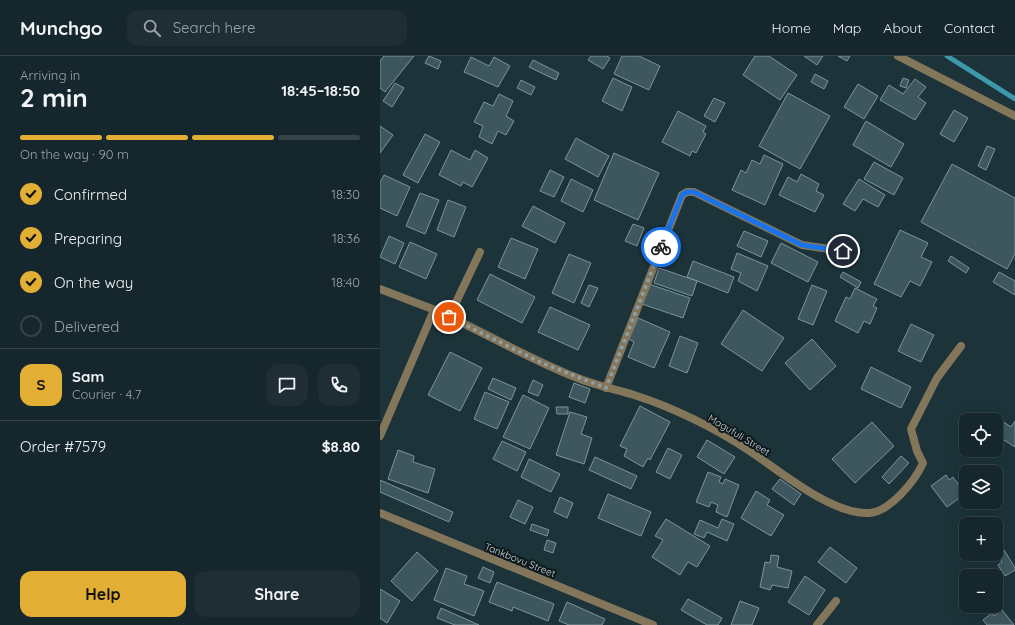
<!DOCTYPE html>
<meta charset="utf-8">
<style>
:root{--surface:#15262c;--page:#1e2e34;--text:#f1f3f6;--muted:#9da5a9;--line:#344348;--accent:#e2af34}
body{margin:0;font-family:Quicksand,sans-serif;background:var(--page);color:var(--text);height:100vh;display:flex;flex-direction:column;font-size:15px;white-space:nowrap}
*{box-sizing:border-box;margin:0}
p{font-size:13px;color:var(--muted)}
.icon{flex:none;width:22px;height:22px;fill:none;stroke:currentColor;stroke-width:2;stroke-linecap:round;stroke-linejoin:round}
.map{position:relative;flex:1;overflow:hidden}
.sheet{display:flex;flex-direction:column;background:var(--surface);width:380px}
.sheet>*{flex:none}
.tools{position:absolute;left:579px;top:357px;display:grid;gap:8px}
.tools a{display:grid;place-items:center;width:44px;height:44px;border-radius:8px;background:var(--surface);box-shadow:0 4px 16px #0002,0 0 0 1px var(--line);font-size:20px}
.pin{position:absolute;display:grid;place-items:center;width:34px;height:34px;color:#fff;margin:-17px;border:2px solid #fff;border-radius:50%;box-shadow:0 1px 4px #0007}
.courier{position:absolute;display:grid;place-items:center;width:40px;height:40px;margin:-20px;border:3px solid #1a73e8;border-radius:50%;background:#fff;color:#222;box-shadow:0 1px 5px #0007}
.overview em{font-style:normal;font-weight:700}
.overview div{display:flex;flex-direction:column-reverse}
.overview{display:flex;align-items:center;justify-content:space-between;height:68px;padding:0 20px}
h1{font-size:26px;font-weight:700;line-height:30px}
.bar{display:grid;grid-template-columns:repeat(4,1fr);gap:6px 4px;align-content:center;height:48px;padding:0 20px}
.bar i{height:5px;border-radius:3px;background:var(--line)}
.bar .selected{background:var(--accent)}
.bar p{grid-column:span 4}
.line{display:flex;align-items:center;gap:10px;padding:0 20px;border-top:1px solid var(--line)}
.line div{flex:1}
.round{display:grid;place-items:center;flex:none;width:42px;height:42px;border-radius:12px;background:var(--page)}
ol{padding:0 20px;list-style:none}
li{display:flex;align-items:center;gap:12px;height:44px}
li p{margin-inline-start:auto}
li .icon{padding:4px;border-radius:50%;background:var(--accent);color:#111;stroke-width:4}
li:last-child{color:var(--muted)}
li i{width:22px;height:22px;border:2px solid var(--line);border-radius:50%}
.button{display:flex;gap:8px;margin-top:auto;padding:8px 20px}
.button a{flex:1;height:46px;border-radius:12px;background:var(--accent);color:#111;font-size:16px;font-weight:700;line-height:46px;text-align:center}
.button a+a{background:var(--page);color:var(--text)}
header{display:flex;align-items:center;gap:24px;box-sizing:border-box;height:56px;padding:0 20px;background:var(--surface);border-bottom:1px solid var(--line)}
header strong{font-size:19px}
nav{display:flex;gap:22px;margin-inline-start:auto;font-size:14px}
.search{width:280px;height:36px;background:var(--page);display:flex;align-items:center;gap:10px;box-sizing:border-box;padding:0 14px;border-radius:12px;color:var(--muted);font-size:15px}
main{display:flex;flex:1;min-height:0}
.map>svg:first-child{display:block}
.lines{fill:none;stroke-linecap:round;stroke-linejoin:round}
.stream{stroke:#3e98ab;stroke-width:5}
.building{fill:#3e575f;stroke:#7b959d}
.minor{stroke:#84765a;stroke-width:8}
.done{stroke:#8fa0a5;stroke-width:4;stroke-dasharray:0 7.2}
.route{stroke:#1a73e8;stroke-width:5}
.labels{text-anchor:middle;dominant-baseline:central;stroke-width:4;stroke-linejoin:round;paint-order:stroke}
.street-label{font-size:10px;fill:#cddbdf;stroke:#0f191c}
</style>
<header>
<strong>Munchgo</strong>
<div class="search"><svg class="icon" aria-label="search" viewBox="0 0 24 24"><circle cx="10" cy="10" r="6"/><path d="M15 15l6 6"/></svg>Search here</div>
<nav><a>Home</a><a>Map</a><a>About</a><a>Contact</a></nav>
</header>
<main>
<section class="sheet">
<div class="overview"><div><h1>2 min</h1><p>Arriving in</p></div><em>18:45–18:50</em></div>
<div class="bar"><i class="selected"></i><i class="selected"></i><i class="selected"></i><i></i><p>On the way · 90 m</p></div>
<ol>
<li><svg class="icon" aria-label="check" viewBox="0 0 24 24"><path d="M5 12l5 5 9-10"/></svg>Confirmed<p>18:30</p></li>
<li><svg class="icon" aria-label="check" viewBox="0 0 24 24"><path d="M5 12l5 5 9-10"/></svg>Preparing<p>18:36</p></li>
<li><svg class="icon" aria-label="check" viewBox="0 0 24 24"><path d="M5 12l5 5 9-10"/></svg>On the way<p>18:40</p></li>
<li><i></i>Delivered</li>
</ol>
<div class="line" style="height:72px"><b class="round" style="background:var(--accent);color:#111">S</b><div><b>Sam</b><p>Courier · 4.7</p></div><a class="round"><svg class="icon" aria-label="chat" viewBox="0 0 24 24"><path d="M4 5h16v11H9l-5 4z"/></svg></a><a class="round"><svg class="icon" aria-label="phone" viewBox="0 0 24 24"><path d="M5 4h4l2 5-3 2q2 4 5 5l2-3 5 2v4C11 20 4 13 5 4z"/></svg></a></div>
<div class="line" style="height:52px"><div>Order #7579</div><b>$8.80</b></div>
<div class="button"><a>Help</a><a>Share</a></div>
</section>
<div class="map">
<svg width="635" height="569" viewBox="0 0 635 569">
<rect width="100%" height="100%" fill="#1c333a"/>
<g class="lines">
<!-- stream -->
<path class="stream" d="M567,0L635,43"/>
</g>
<!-- building -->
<path class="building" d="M4,0H34L5,36L0,32V5Z
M49,0L61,5L58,13L45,7Z
M211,0H227L230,2L223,13L208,4Z
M242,0H259L280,10L269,34L234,18Z
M375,0H389L417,19L400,44L363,19Z
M424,0H443L437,9Z
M458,0H470L467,5Z
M91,1L109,10L114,1L130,10L118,31L84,16Z
M153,4L179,17L176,24L149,11Z
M435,18L448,25L444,33L431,26Z
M233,22L252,31L242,55L222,45Z
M523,22L529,24L526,32L520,30Z
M535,23L546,31L538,41L546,47L535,64L500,44L509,29L523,38Z
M141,24L155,31L151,39L137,32Z
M15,27L24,32L12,51L3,45Z
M478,28L498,40L484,63L464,51Z
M408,37L450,60L420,113L379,90Z
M119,38L133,45L126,60L134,65L126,79L118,75L112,88L99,81L103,70L94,66L104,46L113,50Z
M334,42L345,47L335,66L324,60Z
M574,54L588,62L574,86L560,78Z
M298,55L326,70L323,76L326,78L316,97L312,95L310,100L282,86Z
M486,65L524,88L511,111L473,89Z
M0,70L13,79L0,97Z
M45,78L60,86L38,127L23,119Z
M196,82L229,100L218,121L185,103Z
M607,90L615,93L606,114L598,110Z
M71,94L90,104L95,94L108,102L92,131L83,126L81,130L59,119Z
M234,97L279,117L258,164L214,144Z
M384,99L403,108L385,149L352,134L361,114L366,117L372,104L380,108Z
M494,106L523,122L514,139L484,123Z
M572,108L635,142V198L627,213L541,166Z
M170,114L184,121L174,141L160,135Z
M421,118L439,128L436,135L444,139L435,156L399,139L408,121L417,126Z
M4,119L30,131L17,160L0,152V127Z
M191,123L213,134L203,156L181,145Z
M479,123L505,139L498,151L483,143L475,155L463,148Z
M40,137L59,144L45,178L26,170Z
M68,144L86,151L74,181L57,174Z
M153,150L185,167L175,187L142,170Z
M253,168L264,172L257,190L245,185Z
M520,174L548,187L541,201L552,206L540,230L530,225L521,241L494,228Z
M364,175L388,185L381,201L357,190Z
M9,180L24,187L15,208L0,201Z
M131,182L158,193L145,223L118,211Z
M30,186L57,198L46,223L19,211Z
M401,187L438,206L428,226L391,207Z
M357,197L388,210L377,235L358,225L361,217L351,213Z
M189,198L211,207L194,247L172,237Z
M571,200L589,212L586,217L568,205Z
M313,205L354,221L348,237L307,221Z
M279,212L317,225L312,240L274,227Z
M463,216L481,226L478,232L460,221Z
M619,216L635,225V239L613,226Z
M110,218L155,241L142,267L97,244Z
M269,228L310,242L303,262L262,248Z
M209,229L218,232L209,251L201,247Z
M432,229L447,235L433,269L418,263Z
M475,232L497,243L493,250L497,252L490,268L484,265L478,277L455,265L466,241L470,243Z
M170,251L210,269L198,294L158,276Z
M363,254L404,282L382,315L341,288Z
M258,262L290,276L274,312L248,301L254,286L249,283Z
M531,268L554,279L541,306L518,295Z
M300,280L318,287L307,317L289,310Z
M432,283L456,310L430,334L405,307Z
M70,296L102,312L80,355L48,339Z
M491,311L531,331L521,352L481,333Z
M113,322L136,332L131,344L108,333Z
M153,324L163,329L158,340L148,336Z
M194,327L210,333L205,347L189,341Z
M105,336L129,346L117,373L94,363Z
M143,339L169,352L150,393L123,381Z
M260,350L290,366L270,404L268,402L263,411L244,400L247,393L240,390Z
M176,351H188V358H177Z
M190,356L207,361L201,378L212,382L204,408L176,399Z
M622,365L631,371L635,365V391L616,379V374Z
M492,366L514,390L475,427L452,403Z
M327,384L355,401L344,418L317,401Z
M122,385L146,396L137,415L113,403Z
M288,392L302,399L290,423L276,416Z
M18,394L34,400L33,406L55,413L48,437L8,423Z
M521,400L529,407L509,428L502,421Z
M215,401L257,420L251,433L209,414Z
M149,403L180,418L171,436L141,421Z
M328,416L341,421L339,426L343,428L345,423L359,429L347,461L336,456L338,449L331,446L329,451L316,446Z
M566,419L569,424L573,421L585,438L567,451L551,430Z
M400,423L421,438L414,449L392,433Z
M0,424L73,456L69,466L0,436Z
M376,435L390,444L387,449L404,459L391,480L361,462Z
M228,438L271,456L261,480L218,462Z
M180,441L193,447L187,462L174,456Z
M138,444L153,451L145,468L130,461Z
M286,463L330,490L317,511L308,506L300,519L272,501L283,484L275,480Z
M342,463L354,468L347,485L327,476L324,482L314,478L320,464L338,472Z
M152,468L169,474L167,480L150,474Z
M167,484L176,487L173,497L164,494Z
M450,491L477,512L466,527L438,506Z
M624,494L635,512V514L625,520L618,509L622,506L617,498Z
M37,496L58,515L32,545L11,525Z
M391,499L399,500L397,511L412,515L408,532L392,529L390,534L380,531L385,506L390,507Z
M103,511L114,516L110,527L98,522Z
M66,512L87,520L84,528L104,535L94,560L54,544Z
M425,520L445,534L429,559L408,546Z
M117,526L174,548L168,565L133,551L132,555L109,546Z
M0,533L20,545L7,567L0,562Z
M308,543L342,562L338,569H327L301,554Z
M360,545L379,552L372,569H351Z
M187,546L225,563L222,569H189L179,565Z
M61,552L99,569H75L57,562Z
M622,554L634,569H607L603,564L612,557L614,560Z"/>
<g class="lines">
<!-- minor -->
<path class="minor" d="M518,0L635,60
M0,233C18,240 37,247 55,254C102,275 147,302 195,321C214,329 234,333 254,339C292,351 335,372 368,394C399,414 450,458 488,457C509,457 535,425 543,407L537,395L531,373L557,322L581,290
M69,261L100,196
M226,332L302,139L307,136H314L422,189L463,195
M0,380L54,254
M0,457L273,569
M437,569L456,545"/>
</g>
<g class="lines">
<!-- done -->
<path class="done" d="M69,261L162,307L226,332L281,191"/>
<!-- route -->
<path class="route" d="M281,191L302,139L307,136H314L422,189L463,195"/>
</g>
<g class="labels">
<!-- street labels -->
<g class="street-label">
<text transform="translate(359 379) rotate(31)">Magufuli Street</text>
<text transform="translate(140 504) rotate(22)">Tankbovu Street</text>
</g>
</g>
</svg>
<div class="tools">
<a><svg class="icon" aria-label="locate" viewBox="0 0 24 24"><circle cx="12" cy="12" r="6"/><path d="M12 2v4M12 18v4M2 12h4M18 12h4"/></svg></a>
<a><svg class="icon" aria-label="layers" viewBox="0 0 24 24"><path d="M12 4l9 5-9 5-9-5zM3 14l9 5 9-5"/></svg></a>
<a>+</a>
<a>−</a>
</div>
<div class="pin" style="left:69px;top:261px;background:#ea580c"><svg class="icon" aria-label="bag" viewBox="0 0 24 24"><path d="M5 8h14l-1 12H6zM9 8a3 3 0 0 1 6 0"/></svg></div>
<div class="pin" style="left:463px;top:195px;background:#1f2937"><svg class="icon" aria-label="home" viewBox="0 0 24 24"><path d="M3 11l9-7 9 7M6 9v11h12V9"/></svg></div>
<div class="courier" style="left:281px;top:191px"><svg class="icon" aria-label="bike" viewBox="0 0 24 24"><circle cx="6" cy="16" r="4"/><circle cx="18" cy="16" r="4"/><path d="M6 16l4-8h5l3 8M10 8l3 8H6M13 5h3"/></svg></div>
</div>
</main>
